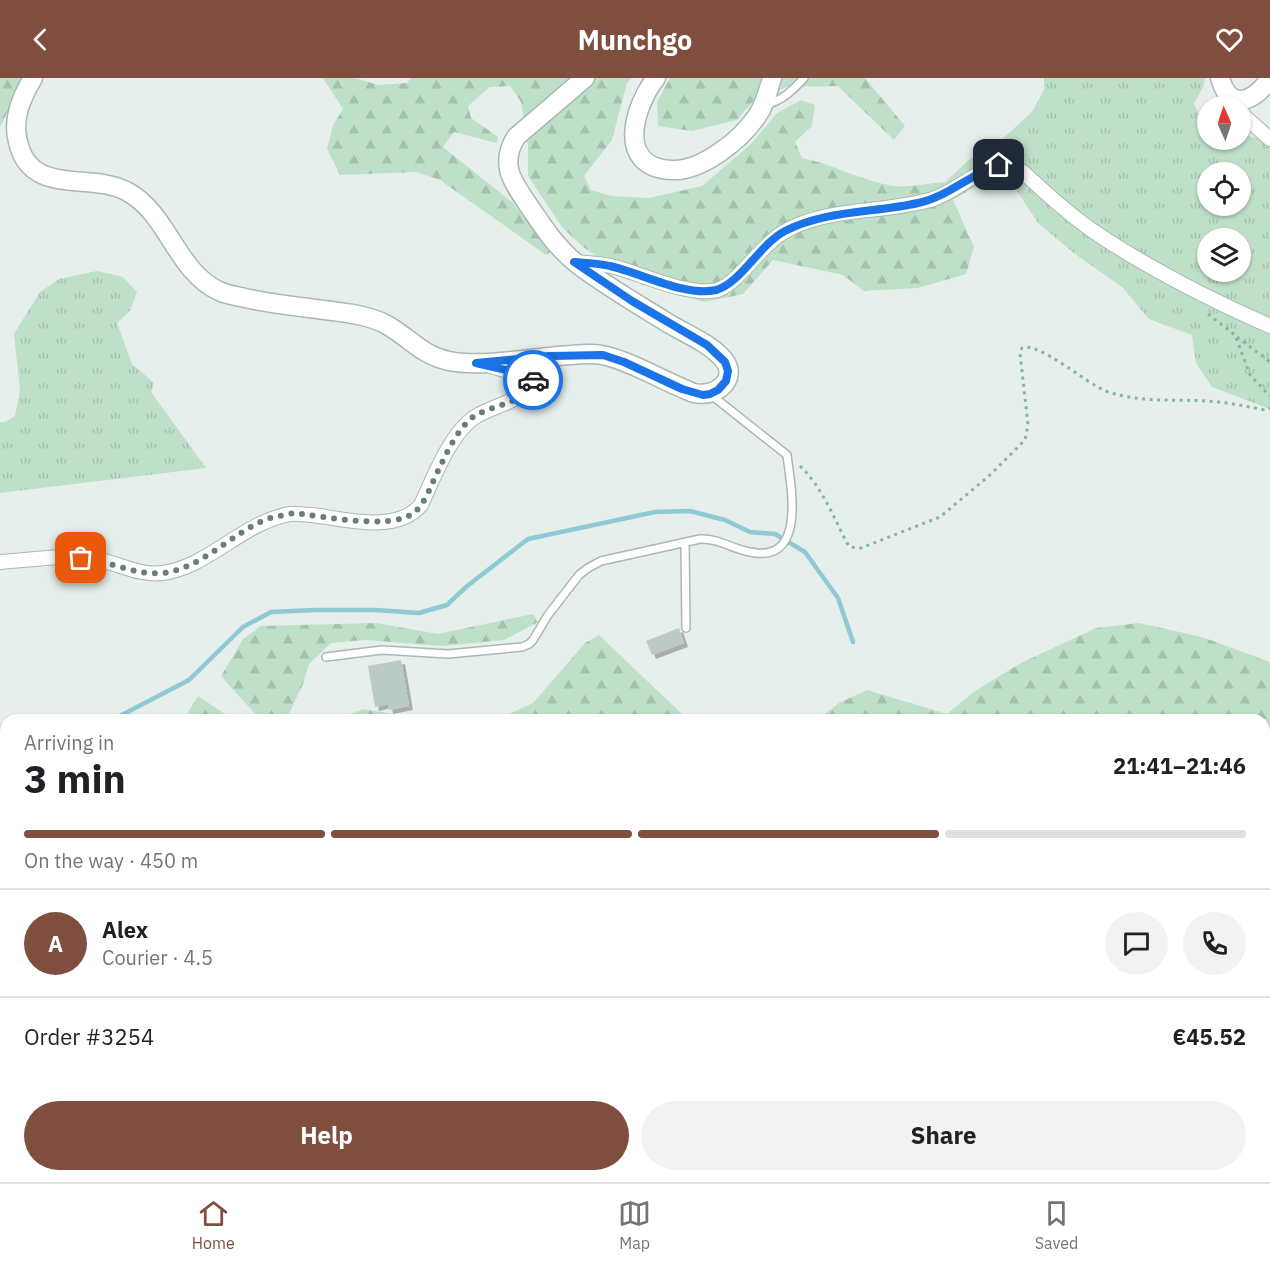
<!DOCTYPE html>
<meta charset="utf-8">
<style>
:root{--surface:#fff;--page:#f2f2f2;--text:#202124;--muted:#757577;--line:#e0e0e0;--accent:#7f4e3f}
body{margin:0;font-family:"IBM Plex Sans",sans-serif;background:var(--page);color:var(--text);height:100vh;display:flex;flex-direction:column;font-size:22px;white-space:nowrap}
*{box-sizing:border-box;margin:0}
p{font-size:20px;color:var(--muted)}
.icon{flex:none;width:33px;height:33px;fill:none;stroke:currentColor;stroke-width:2;stroke-linecap:round;stroke-linejoin:round}
.map{position:relative;flex:1;overflow:hidden}
.sheet{position:absolute;left:0px;top:636px;width:1270px;height:468px;display:flex;flex-direction:column;background:var(--surface);border-radius:18px 18px 0 0;box-shadow:0 2px 4px #0004}
.sheet>*{flex:none}
.needle{width:39px;rotate:357deg}
.fabs{position:absolute;left:1197px;top:18px;display:grid;gap:12px}
.fabs a{display:grid;place-items:center;width:54px;height:54px;border-radius:50%;background:var(--surface);box-shadow:0 2px 4px #0004;font-size:30px}
.pin{position:absolute;display:grid;place-items:center;width:51px;height:51px;color:#fff;margin:-26px;border-radius:12px;box-shadow:0 3px 9px #0006}
.courier{position:absolute;display:grid;place-items:center;width:60px;height:60px;margin:-30px;border:4px solid #1a73e8;border-radius:50%;background:#fff;color:#222;box-shadow:0 2px 8px #0007}
.summary em{font-style:normal;font-weight:700}
.summary div{display:flex;flex-direction:column-reverse}
.summary{display:flex;align-items:center;justify-content:space-between;height:102px;padding:0 24px}
h1{font-size:39px;font-weight:700;line-height:45px}
.bar{display:grid;grid-template-columns:repeat(4,1fr);gap:9px 6px;align-content:center;height:72px;padding:0 24px}
.bar i{height:8px;border-radius:4px;background:var(--line)}
.bar .active{background:var(--accent)}
.bar p{grid-column:span 4}
.line{display:flex;align-items:center;gap:15px;padding:0 24px;border-top:2px solid var(--line)}
.line div{flex:1}
.round{display:grid;place-items:center;flex:none;width:63px;height:63px;border-radius:32px;background:var(--page)}
.cta{display:flex;gap:12px;margin-top:auto;padding:12px 24px}
.cta a{flex:1;height:69px;border-radius:36px;background:var(--accent);color:#fff;font-size:24px;font-weight:700;line-height:69px;text-align:center}
.cta a+a{background:var(--page);color:var(--text)}
header{display:flex;justify-content:space-between;align-items:center;height:78px;padding:0 24px;background:var(--accent);color:#fff;font-size:27px;font-weight:700}
.tab-bar{display:flex;justify-content:space-around;align-items:center;height:84px;border-top:2px solid var(--line);background:var(--surface);font-size:16px;color:var(--muted)}
.tab-bar a{display:grid;justify-items:center;gap:3px}
.tab-bar .active{color:var(--accent)}
.map>svg:first-child{display:block}
.grass{fill:url(#grass-tufts);fill-rule:evenodd}
.forest{fill:url(#forest-firs)}
.lines{fill:none;stroke-linecap:round;stroke-linejoin:round}
.stream{stroke:#8ec9d4;stroke-width:4.5}
.building{fill:#bbcac4;filter:url(#shadow)}
.service-casing{stroke:#a8b8b2;stroke-width:10}
.minor-casing{stroke:#a8b8b2;stroke-width:16}
.tertiary-casing{stroke:#a8b8b2;stroke-width:21}
.path{stroke:#86b3a5;stroke-width:3;stroke-dasharray:3 4.5;stroke-linecap:butt}
.service{stroke:#fff;stroke-width:7}
.minor{stroke:#fff;stroke-width:14}
.tertiary{stroke:#fff;stroke-width:18}
.done{stroke:#687f78;stroke-width:6;stroke-dasharray:0 10.8}
.route{stroke:#1a73e8;stroke-width:8}
</style>
<header><svg class="icon" aria-label="back" viewBox="0 0 24 24"><path d="M15 5l-7 7 7 7"/></svg>Munchgo<svg class="icon" aria-label="heart" viewBox="0 0 24 24"><path d="M12 20l-8-8c-3-5 5-10 8-4 3-6 11-1 8 4z"/></svg></header>
<div class="map">
<svg width="1270" height="1104" viewBox="0 0 1270 1104">
<defs>
<pattern id="grass-tufts" width="24" height="20" patternUnits="userSpaceOnUse" patternTransform="scale(1.5)"><rect width="24" height="20" fill="#bfe0c8"/><path d="M3 7l-1-3M5 7V3M7 7l1-3M15 17l-1-3M17 17v-4M19 17l1-3" fill="none" stroke="#a4c1ad"/></pattern>
<pattern id="forest-firs" width="22" height="20" patternUnits="userSpaceOnUse" patternTransform="scale(1.5)"><rect width="22" height="20" fill="#bfe0c8"/><path d="M5 1l3.5 6h-7zM16 11l3.5 6h-7z" fill="#a4c1ad"/></pattern>
<filter id="shadow"><feDropShadow dx="4" dy="4" stdDeviation="0" flood-color="#0004"/></filter>
</defs>
<rect width="100%" height="100%" fill="#e6efeb"/>
<!-- grass -->
<path class="grass" d="M1044,0H1205L1203,9L1194,26L1204,46L1207,47L1208,62H1240L1241,56L1261,61L1270,69V331L1212,309L1196,285L1192,257L1149,241L1122,209L1075,176L1038,145L1011,104L992,99L953,122L945,104L970,81L998,65L1032,34L1044,12ZM1208,94H1240V128H1208ZM1208,160H1240V194H1208Z
M97,193L123,199L137,214L130,233L117,245L132,286L154,305L151,314L206,390L0,415V344H5L15,338L20,312L14,256L40,214L59,201Z"/>
<!-- forest -->
<path class="forest" d="M0,0H24L0,49Z
M323,0H355L378,7L407,5L411,0H632L627,5L612,62L584,98L591,112L612,118L649,120L702,108L751,66L777,35L801,22L815,27L812,48L795,64L802,80C833,86 861,103 893,108C909,110 929,105 945,104L974,169L966,196L918,210L864,213L843,197L773,182L743,216L705,224L642,207L583,169L562,149L528,98V65L521,24L510,8L490,9L468,28L471,40L498,59L497,65L454,54L443,69L512,124L552,173L546,177L440,102L416,94L340,97L327,71L333,47L343,31Z
M670,0H865L905,48L894,62L838,8L787,9L755,21L737,42L692,53L658,48L657,24Z
M533,536L538,544L504,562L442,568L366,562L331,565L309,586L303,606L286,642H239L258,639L221,598L243,561L261,548L376,545L438,556Z
M1139,545L1202,559L1270,584V928H1264V642H817L839,625L867,612L947,636L975,613L1021,585L1096,550Z
M599,557L682,636L685,642H342L347,637L364,631L405,638L424,637L467,640L505,638L533,625L585,565Z
M198,618L234,642H183Z
M6,774V1098H1077L1078,1104H0V779Z"/>
<g class="lines">
<!-- stream -->
<path class="stream" d="M112,642L189,602L243,549L271,534L315,532H376L419,535L447,527L466,509L528,461L655,434L690,433L725,442L750,454L775,456L805,474L838,520L853,564
M0,746L6,742"/>
</g>
<!-- building -->
<path class="building" d="M679,550L684,565L652,577L646,563Z
M401,582L409,628L389,632L388,626L375,629L368,588Z"/>
<g class="lines">
<defs>
<path id="service" d="M765,27C782,23 793,12 804,0
M685,465L686,550
M326,579L382,572L448,576L522,569L529,566L533,562L548,537L579,497L588,490L601,483L700,461C718,460 732,471 750,474C807,486 791,410 787,377L710,316"/>
<path id="minor" d="M1240,31L1245,39L1270,61
M574,184C586,185 599,185 611,188C640,195 688,219 717,212C739,205 760,168 782,155C826,128 884,136 933,121C966,110 987,76 1023,94C1047,116 1075,142 1102,159C1154,193 1213,223 1270,248
M0,484C31,482 64,476 96,481C118,485 139,498 162,495C207,490 243,444 290,436C297,435 305,437 312,437C346,441 396,456 421,427C433,401 451,354 475,339C489,329 531,320 534,304L527,298L490,288"/>
<path id="tertiary" d="M33,0C21,20 12,41 18,64C31,120 91,93 128,114C168,136 177,194 219,213C227,217 237,218 245,220C281,228 317,230 353,236C364,238 377,241 387,247C410,260 421,277 449,283C482,290 535,279 571,277C581,276 592,275 602,277C629,282 667,305 694,315C715,320 739,302 724,282C709,264 683,255 663,242C634,224 603,206 576,185C556,169 541,146 527,125C511,102 500,85 516,59L585,0
M656,0C634,28 615,89 671,92C701,94 741,62 757,38C765,27 768,13 772,0
M1220,0C1230,35 1255,23 1270,0"/>
</defs>
<!-- service casing -->
<use href="#service" class="service-casing"/>
<!-- minor casing -->
<use href="#minor" class="minor-casing"/>
<!-- tertiary casing -->
<use href="#tertiary" class="tertiary-casing"/>
<!-- path -->
<path class="path" d="M1208,236L1235,257L1250,297L1270,318
M1237,259L1270,284
M800,388C822,409 833,438 847,465L850,469L861,470L940,439L990,397L1025,362L1028,347L1020,275L1022,270C1038,263 1087,306 1106,313C1139,325 1172,321 1206,323C1226,324 1245,328 1265,332L1270,330
M0,846L6,844
M367,1098L377,1104"/>
<!-- service -->
<use href="#service" class="service"/>
<!-- minor -->
<use href="#minor" class="minor"/>
<!-- tertiary -->
<use href="#tertiary" class="tertiary"/>
</g>
<g class="lines">
<!-- done -->
<path class="done" d="M81,480C108,482 136,498 163,495C204,490 233,453 270,440C278,438 286,437 293,435C321,438 389,452 412,436C426,427 432,403 440,389C448,372 458,351 473,339C489,328 524,324 534,308L533,302"/>
<!-- route -->
<path class="route" d="M533,302L527,297L476,285L550,278L603,277L624,284L682,311L703,317L710,316L718,312L726,303L728,293L725,284L707,267L632,223L574,184C586,185 599,185 610,188C641,195 685,219 716,212C740,206 760,166 785,153C826,132 874,135 918,125C948,119 970,96 999,87"/>
</g>
</svg>
<div class="fabs">
<a><svg class="needle" viewBox="-14 -14 28 28"><path d="M0-13l5 13h-10z" fill="#e53935"/><path d="M0 13l5-13h-10z" fill="#757577"/></svg></a>
<a><svg class="icon" aria-label="locate" viewBox="0 0 24 24"><circle cx="12" cy="12" r="6"/><path d="M12 2v4M12 18v4M2 12h4M18 12h4"/></svg></a>
<a><svg class="icon" aria-label="layers" viewBox="0 0 24 24"><path d="M12 4l9 5-9 5-9-5zM3 14l9 5 9-5"/></svg></a>
</div>
<div class="pin" style="left:81px;top:480px;background:#ea580c"><svg class="icon" aria-label="bag" viewBox="0 0 24 24"><path d="M5 8h14l-1 12H6zM9 8a3 3 0 0 1 6 0"/></svg></div>
<div class="pin" style="left:999px;top:87px;background:#1f2937"><svg class="icon" aria-label="home" viewBox="0 0 24 24"><path d="M3 11l9-7 9 7M6 9v11h12V9"/></svg></div>
<div class="courier" style="left:533px;top:302px"><svg class="icon" aria-label="car" viewBox="0 0 24 24"><path d="M5 17H2v-5l4-1 3-4h7l3 4 3 1v5h-3M9 17h6M6 11h13"/><circle cx="7" cy="17" r="2"/><circle cx="17" cy="17" r="2"/></svg></div>
<section class="sheet">
<div class="summary"><div><h1>3 min</h1><p>Arriving in</p></div><em>21:41–21:46</em></div>
<div class="bar"><i class="active"></i><i class="active"></i><i class="active"></i><i></i><p>On the way · 450 m</p></div>
<div class="line" style="height:108px"><b class="round" style="background:var(--accent);color:#fff">A</b><div><b>Alex</b><p>Courier · 4.5</p></div><a class="round"><svg class="icon" aria-label="chat" viewBox="0 0 24 24"><path d="M4 5h16v11H9l-5 4z"/></svg></a><a class="round"><svg class="icon" aria-label="phone" viewBox="0 0 24 24"><path d="M5 4h4l2 5-3 2q2 4 5 5l2-3 5 2v4C11 20 4 13 5 4z"/></svg></a></div>
<div class="line" style="height:78px"><div>Order #3254</div><b>€45.52</b></div>
<div class="cta"><a>Help</a><a>Share</a></div>
</section>
</div>
<nav class="tab-bar">
<a class="active"><svg class="icon" aria-label="home" viewBox="0 0 24 24"><path d="M3 11l9-7 9 7M6 9v11h12V9"/></svg>Home</a>
<a><svg class="icon" aria-label="map" viewBox="0 0 24 24"><path d="M3 6l6-2 6 2 6-2v14l-6 2-6-2-6 2zM9 4v14M15 6v14"/></svg>Map</a>
<a><svg class="icon" aria-label="saved" viewBox="0 0 24 24"><path d="M7 4h10v16l-5-4-5 4z"/></svg>Saved</a>
</nav>
